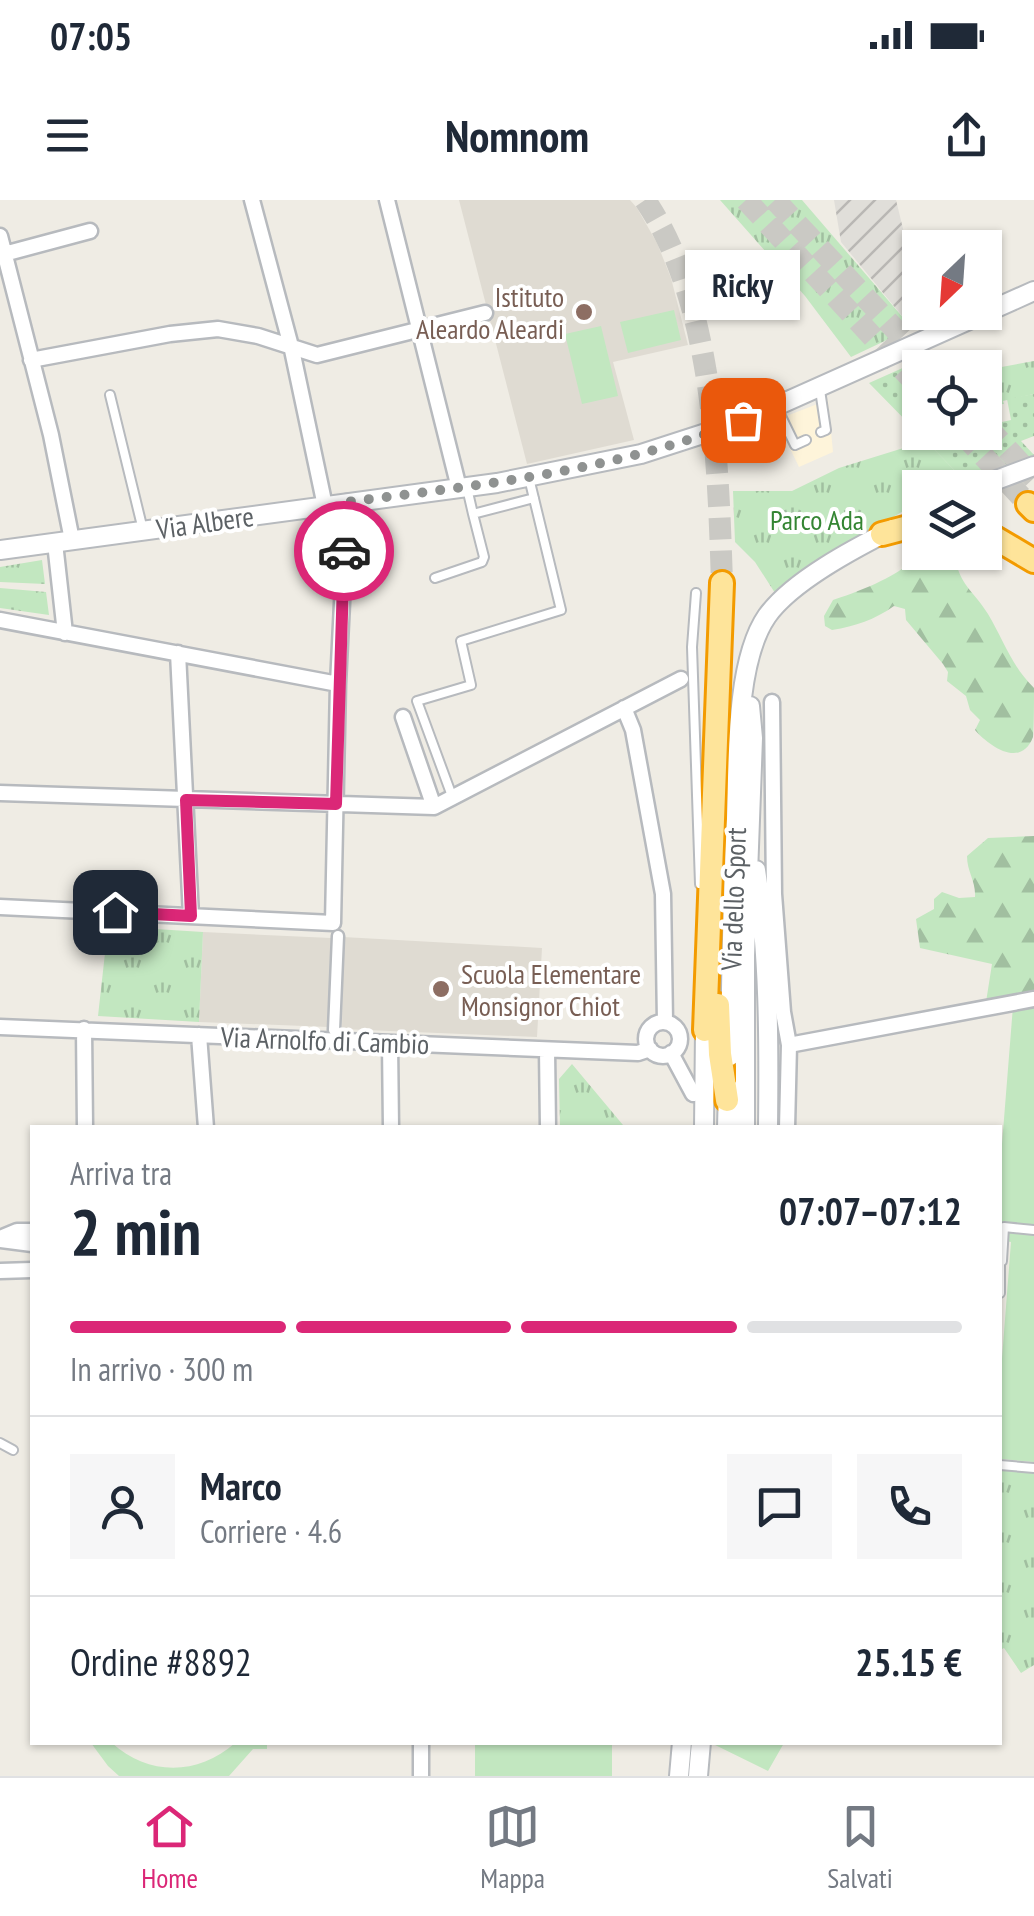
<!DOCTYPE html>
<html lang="it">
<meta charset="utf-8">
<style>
:root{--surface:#fff;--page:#f6f6f7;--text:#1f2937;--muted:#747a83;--line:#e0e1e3;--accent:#db2777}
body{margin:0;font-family:"PT Sans Narrow",sans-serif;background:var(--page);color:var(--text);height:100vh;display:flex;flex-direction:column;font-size:38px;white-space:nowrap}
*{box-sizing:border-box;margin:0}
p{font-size:32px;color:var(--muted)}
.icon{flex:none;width:55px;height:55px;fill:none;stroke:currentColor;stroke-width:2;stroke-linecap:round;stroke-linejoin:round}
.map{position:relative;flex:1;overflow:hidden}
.panel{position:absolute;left:30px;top:925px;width:972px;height:620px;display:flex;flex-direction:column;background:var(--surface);border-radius:0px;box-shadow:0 2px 8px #0004}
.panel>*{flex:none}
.needle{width:65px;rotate:205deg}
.buttons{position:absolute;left:902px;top:30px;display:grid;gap:20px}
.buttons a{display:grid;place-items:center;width:100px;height:100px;border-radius:0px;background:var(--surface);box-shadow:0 2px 8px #0004;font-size:50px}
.pin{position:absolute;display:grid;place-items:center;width:85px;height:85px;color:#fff;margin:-42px;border-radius:20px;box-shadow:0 5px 15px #0006}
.courier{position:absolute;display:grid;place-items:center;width:100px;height:100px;margin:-50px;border:8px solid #db2777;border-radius:50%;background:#fff;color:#222;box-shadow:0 2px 12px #0007}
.bubble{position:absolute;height:70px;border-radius:0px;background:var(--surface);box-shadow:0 2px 8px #0004;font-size:32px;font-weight:600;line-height:70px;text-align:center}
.summary em{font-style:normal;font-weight:600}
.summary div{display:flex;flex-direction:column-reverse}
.summary{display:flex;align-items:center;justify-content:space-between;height:170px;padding:0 40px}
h1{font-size:65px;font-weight:600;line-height:75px}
.bar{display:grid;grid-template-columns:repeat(4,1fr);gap:15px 10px;align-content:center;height:120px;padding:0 40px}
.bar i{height:12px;border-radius:8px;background:var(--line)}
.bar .on{background:var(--accent)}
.bar p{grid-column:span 4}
.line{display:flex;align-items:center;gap:25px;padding:0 40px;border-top:2px solid var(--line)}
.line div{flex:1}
.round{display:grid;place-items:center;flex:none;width:105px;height:105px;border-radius:0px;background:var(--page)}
.status{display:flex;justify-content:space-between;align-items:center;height:70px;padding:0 50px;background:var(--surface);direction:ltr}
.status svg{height:28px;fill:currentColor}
header{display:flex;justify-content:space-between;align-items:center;height:130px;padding:0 40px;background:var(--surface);font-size:45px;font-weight:600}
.tabs{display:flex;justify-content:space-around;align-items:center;height:140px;border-top:2px solid var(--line);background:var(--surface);font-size:28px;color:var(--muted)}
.tabs a{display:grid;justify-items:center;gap:5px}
.tabs .on{color:var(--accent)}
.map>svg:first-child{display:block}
.commercial{fill:#fef4da}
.industrial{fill:url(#industrial-furrows)}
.education{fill:#dfdbd2}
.grass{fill:url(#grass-tufts)}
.forest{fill:url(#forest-firs)}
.garden{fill:url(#garden-dots)}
.pitch{fill:#c2e7c0}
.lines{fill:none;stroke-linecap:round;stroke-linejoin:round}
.trunk-tunnel{stroke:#cac9c4;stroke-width:22;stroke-dasharray:22 11;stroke-linecap:butt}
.service-casing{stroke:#b7babe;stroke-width:12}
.pedestrian-casing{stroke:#b7babe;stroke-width:15}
.minor-casing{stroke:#b7babe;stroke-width:19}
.tertiary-casing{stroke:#b7babe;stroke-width:22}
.trunk-casing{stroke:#f39b00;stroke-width:28}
.service{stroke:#fff;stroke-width:8}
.pedestrian{stroke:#fff;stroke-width:10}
.minor{stroke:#fff;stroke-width:14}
.tertiary{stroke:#fff;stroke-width:18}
.trunk{stroke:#fee49a;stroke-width:22}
.done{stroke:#8f9291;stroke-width:10;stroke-dasharray:0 18}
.route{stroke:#db2777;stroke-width:12}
.education-dot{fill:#8d6e63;stroke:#fff;stroke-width:4}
.labels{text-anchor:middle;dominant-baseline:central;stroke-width:8;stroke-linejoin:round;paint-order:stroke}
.education-label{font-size:28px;fill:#785e54;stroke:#fff;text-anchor:end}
.park-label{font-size:28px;fill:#348533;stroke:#fff}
.street-label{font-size:28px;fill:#5c6165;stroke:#fff}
</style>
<div class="status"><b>07:05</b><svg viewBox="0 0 49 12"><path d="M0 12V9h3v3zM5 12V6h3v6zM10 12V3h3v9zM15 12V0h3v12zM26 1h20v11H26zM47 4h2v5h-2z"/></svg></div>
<header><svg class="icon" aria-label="menu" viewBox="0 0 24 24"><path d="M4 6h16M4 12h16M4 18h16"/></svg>Nomnom<svg class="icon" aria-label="share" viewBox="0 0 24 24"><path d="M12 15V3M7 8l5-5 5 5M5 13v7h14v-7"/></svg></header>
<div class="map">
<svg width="1034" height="1576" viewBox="0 0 1034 1576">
<defs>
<pattern id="industrial-furrows" width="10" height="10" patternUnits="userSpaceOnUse" patternTransform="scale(2.5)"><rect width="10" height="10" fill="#e0ded9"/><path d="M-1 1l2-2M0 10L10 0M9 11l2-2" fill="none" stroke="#b9b7b4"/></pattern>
<pattern id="grass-tufts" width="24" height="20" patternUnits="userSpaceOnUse" patternTransform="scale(2.5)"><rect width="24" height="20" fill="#c2e7c0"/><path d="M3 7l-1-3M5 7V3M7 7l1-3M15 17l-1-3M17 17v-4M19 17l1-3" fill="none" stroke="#a1bfa0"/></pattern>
<pattern id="forest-firs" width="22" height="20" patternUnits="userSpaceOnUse" patternTransform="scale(2.5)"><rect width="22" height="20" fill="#c2e7c0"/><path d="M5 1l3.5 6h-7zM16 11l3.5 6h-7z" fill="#a1bfa0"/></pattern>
<pattern id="garden-dots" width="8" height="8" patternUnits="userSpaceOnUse" patternTransform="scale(2.5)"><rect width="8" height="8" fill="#c2e7c0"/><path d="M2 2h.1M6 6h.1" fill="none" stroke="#a1bfa0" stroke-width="1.8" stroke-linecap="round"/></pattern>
</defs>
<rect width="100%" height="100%" fill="#efece4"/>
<!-- commercial -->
<path class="commercial" d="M828,200L833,252L799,267L776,220Z"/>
<!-- industrial -->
<path class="industrial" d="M834,0H896L920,98V112L923,113L926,123L912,128L841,42Z"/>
<!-- education -->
<path class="education" d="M459,0H630L637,8L657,43L671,78L688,145L613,162L634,240L527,264Z
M203,732L331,738L329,827L199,822Z
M343,737L542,748L537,837L342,829Z"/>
<!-- grass -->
<path class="grass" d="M720,0H802L912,128L851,157L805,96Z
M1034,161V194L1003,201L1004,204L985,205V170Z
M926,241L965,281L950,287L920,288V301L805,370L775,393L755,362L735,342L733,291H792L839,268Z
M42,360L45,384L0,382V367Z
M0,388L46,392L49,415L0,408Z
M108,726L203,732L199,822L98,816Z
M572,864L623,925L624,927H560L559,879Z
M1000,1267L1034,1271V1465L1021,1473L1004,1448L1000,1450Z
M711,1543H784L768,1571Z"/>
<!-- forest -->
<path class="forest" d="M926,353H953C962,389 970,386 988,414C1003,439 1012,467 1034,488C1034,502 1034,524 1033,537C1021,569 989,546 975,530L980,520L970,510L966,496L947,481L948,472L943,464L906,420L905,409L894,406C874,420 856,426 832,430L825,426L824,416L833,400C855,393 888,380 906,366C915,360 915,356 926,353Z
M1034,636V791L986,802L992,764L920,748L916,719L934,709V699L942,692L959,698L975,697C976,681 967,672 967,656L988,638Z"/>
<!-- garden -->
<path class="garden" d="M934,154L947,167L920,168V232H985V205L1002,222L1011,220L1007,199L1034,194V236L1021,241L1034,255L965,281L869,183Z"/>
<!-- pitch -->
<path class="pitch" d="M674,110L681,140L628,153L620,122Z
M601,126L618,196L582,204L565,134Z
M1034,804V1262L1000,1259V1184L1011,1042L1000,1040V969L1013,806Z
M91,1543H112C148,1576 198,1576 235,1543H267V1549H253L229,1576H119L108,1566Z
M475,1543H612V1576H475Z"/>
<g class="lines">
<!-- trunk-tunnel -->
<path class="trunk-tunnel" d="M645,0C714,102 718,263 722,383
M746,0L920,188
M775,0L931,168
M985,225L1034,278
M961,232L1028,304"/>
<defs>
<path id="service" d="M820,190L826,230L821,232
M110,195L143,330
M776,206L795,245L806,240
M467,288L473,314L534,298
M435,378L482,362L484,357L473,314
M696,393L692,447L700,684
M452,596L417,501L471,485L461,441L561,410L529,278
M1000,1061V1093
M1002,1061L1004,1027L1034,1030
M0,1243L13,1250
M1000,1265L1034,1268"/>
<path id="pedestrian" d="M334,830L338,736"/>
<path id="minor" d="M252,0L292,150L325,306
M387,0L459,288
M0,36L51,235L72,340
M4,54L90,31
M31,160L170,134L218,129L258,136L317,155L485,113
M55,343L65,433
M0,420L338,484
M178,453L191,716
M772,502L774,694L783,812L789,845L787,928
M624,508L633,530L663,694L665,822
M403,517L434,607
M0,593L434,607L681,479
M0,707L333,723L338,484L347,302
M646 839a17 17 0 1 1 34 0a17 17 0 1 1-34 0Z
M0,827L638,853L650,849
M84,829L85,928
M199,835L206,928
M390,843L391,928
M789,845L1034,799
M547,850L548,928
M671,853L693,894
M0,1038L17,1031H32
M0,1040L32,1044
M0,1071L32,1070
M421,1542V1576"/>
<path id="tertiary" d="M975,288L1034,266
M0,350L497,283L641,254L743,221L1034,91
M756,670C769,755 769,842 768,928
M730,856C731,777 732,698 736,619C738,563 735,462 767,416C792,381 855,348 893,329
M704,928L705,830
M727,928L728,887
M745,928V756L753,538L750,506
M679,1576L682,1542
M698,1576L701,1542"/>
<path id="trunk" d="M1028,304L1034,310
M985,332L1034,361
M882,334L920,324
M718,805L720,854L727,900
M705,830L722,383"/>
</defs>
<!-- service casing -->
<use href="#service" class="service-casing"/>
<!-- pedestrian casing -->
<use href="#pedestrian" class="pedestrian-casing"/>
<!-- minor casing -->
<use href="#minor" class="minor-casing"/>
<!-- tertiary casing -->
<use href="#tertiary" class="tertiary-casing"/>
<!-- trunk casing -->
<use href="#trunk" class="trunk-casing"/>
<!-- service -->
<use href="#service" class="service"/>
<!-- pedestrian -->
<use href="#pedestrian" class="pedestrian"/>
<!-- minor -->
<use href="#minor" class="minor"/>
<!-- tertiary -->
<use href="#tertiary" class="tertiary"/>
<!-- trunk -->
<use href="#trunk" class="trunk"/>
</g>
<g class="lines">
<!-- done -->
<path class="done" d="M344,351L346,302C481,285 617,271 743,220"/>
<!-- route -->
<path class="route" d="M115,712L191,716L186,600L336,604L344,351"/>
</g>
<!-- markers -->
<g class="education-dot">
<circle cx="584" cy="112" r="10"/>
<circle cx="441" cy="789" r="10"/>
</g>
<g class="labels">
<!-- education labels -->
<g class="education-label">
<text x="564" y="96">Istituto<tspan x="564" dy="32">Aleardo Aleardi</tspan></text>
<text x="461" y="773" text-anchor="start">Scuola Elementare<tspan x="461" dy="32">Monsignor Chiot</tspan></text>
</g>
<!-- park labels -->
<g class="park-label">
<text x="817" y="319">Parco Ada</text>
</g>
<!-- street labels -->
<g class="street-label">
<text transform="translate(205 322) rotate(-8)">Via Albere</text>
<text transform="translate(733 699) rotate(-88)">Via dello Sport</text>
<text transform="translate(325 840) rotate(2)">Via Arnolfo di Cambio</text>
</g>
</g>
</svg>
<div class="buttons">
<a><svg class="needle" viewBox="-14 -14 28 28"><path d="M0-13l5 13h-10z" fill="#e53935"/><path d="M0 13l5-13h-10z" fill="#747a83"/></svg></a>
<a><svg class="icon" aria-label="locate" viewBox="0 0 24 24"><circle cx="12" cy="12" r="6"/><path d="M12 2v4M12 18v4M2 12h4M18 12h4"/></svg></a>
<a><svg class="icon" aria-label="layers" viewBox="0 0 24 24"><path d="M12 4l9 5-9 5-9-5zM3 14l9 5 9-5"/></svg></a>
</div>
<div class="pin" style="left:743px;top:220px;background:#ea580c"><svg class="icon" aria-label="bag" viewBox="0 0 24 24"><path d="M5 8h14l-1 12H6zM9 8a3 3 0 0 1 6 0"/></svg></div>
<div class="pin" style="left:115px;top:712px;background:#1f2937"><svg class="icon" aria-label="home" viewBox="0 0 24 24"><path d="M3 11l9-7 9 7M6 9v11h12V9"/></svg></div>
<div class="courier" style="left:344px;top:351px"><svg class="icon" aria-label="car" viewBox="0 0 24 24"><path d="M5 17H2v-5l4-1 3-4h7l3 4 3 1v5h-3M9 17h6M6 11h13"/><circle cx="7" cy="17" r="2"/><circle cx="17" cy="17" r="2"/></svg></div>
<div class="bubble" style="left:685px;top:50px;width:115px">Ricky</div>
<section class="panel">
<div class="summary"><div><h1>2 min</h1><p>Arriva tra</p></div><em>07:07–07:12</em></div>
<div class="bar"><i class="on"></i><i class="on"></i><i class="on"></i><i></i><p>In arrivo · 300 m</p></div>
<div class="line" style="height:180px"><a class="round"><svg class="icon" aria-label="person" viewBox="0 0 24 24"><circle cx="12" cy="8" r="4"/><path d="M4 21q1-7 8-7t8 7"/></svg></a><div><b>Marco</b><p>Corriere · 4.6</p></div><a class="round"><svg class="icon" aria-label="chat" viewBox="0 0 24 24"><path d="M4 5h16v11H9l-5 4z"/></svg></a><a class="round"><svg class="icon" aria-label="phone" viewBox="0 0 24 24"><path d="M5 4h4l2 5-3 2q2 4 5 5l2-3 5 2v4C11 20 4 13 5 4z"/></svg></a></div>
<div class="line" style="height:130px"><div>Ordine #8892</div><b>25.15 €</b></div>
</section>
</div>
<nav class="tabs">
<a class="on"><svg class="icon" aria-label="home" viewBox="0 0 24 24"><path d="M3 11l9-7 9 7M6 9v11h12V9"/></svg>Home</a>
<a><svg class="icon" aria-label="map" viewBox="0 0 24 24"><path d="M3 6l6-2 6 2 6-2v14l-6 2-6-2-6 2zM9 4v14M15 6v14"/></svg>Mappa</a>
<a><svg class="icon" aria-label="saved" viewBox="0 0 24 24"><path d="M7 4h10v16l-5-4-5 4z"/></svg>Salvati</a>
</nav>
